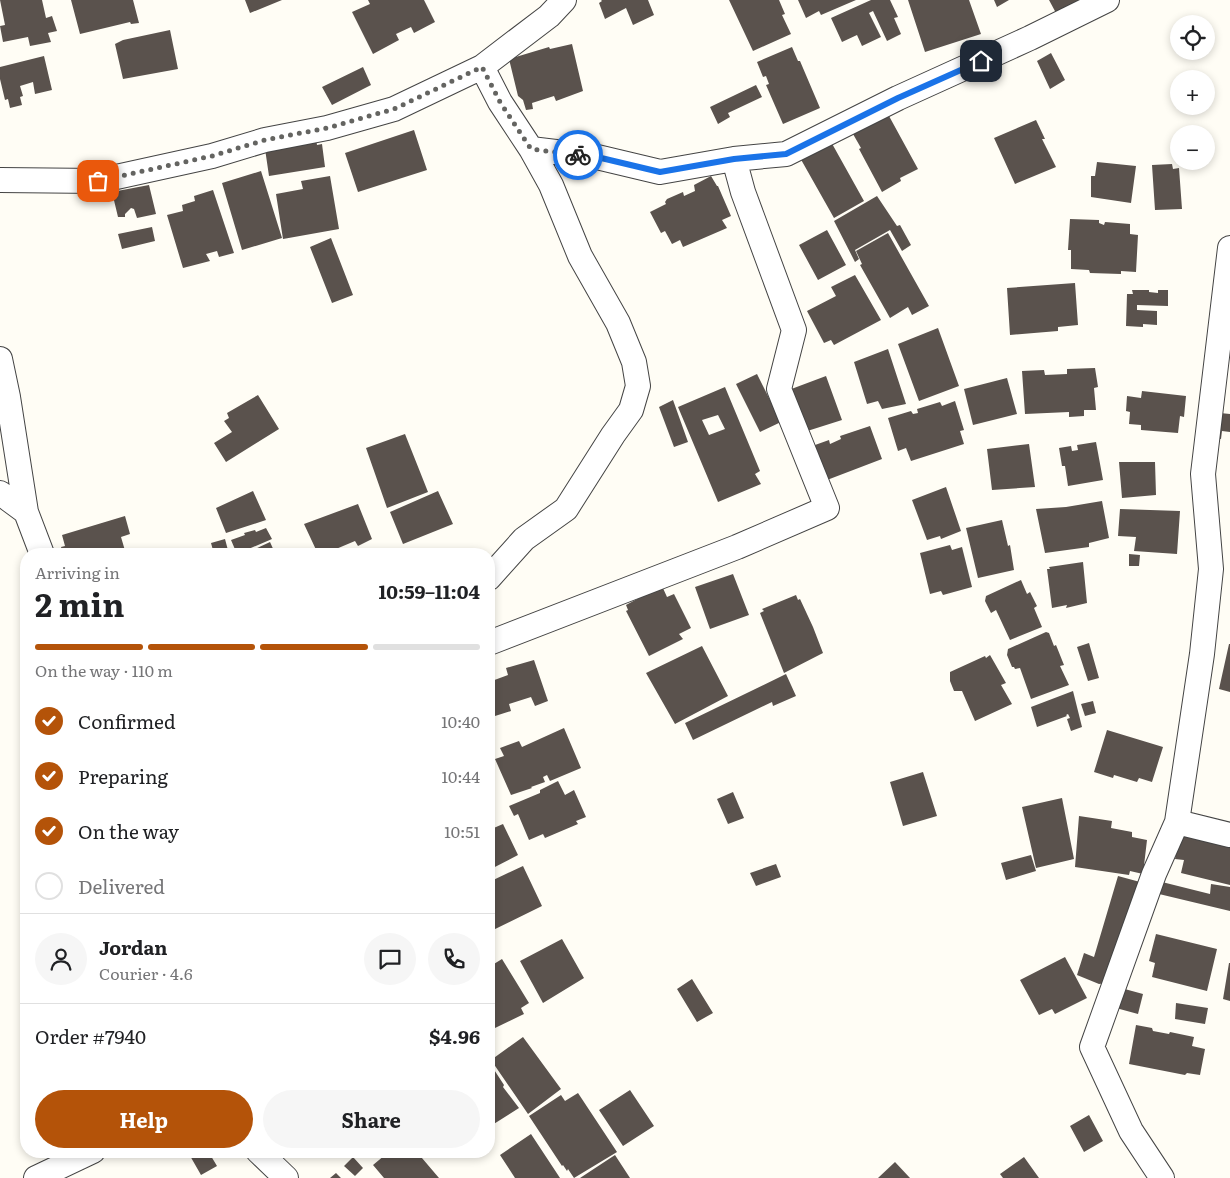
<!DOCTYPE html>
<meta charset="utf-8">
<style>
:root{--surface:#fff;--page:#f6f6f6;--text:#202124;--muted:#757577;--line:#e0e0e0;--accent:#b45309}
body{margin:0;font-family:Literata,serif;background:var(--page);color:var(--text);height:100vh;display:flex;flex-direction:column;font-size:19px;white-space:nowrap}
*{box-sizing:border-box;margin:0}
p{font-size:16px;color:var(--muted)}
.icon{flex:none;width:28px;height:28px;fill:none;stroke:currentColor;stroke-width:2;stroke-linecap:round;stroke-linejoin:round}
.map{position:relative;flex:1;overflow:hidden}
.details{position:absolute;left:20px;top:548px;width:475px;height:610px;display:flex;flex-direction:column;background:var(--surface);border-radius:20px;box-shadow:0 2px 8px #0003}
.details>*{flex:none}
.buttons{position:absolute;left:1170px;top:15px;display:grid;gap:10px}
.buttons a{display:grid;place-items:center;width:45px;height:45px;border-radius:50%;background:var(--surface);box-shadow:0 2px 8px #0003;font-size:25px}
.pin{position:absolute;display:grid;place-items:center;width:42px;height:42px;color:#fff;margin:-21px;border-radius:10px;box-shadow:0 2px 8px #0006}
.courier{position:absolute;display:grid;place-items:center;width:50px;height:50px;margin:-25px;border:4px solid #1a73e8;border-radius:50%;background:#fff;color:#222;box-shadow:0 1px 6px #0007}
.head em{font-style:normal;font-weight:700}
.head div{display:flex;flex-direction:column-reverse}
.head{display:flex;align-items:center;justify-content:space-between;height:85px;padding:0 15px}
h1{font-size:32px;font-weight:700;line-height:38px}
.bar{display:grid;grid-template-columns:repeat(4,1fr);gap:8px 5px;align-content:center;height:60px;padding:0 15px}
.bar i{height:6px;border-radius:4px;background:var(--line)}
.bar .selected{background:var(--accent)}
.bar p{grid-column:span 4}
.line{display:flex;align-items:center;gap:12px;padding:0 15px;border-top:1px solid var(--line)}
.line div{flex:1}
.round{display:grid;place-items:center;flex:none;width:52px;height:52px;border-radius:26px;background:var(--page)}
ol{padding:0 15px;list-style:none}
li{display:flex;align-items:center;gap:15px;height:55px}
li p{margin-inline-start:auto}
li .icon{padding:5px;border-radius:50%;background:var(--accent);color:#fff;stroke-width:4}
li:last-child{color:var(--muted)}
li i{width:28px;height:28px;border:2px solid var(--line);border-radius:50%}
.action{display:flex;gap:10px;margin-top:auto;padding:10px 15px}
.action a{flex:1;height:58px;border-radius:30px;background:var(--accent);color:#fff;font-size:20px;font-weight:700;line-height:58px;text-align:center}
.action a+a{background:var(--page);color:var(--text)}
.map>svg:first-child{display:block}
.building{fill:#5a524d;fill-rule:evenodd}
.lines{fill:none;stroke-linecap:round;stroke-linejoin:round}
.street-casing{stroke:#444;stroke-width:26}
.street{stroke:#fff;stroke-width:24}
.done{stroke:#646461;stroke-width:5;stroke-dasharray:0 9}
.route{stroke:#1a73e8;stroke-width:6}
</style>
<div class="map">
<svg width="1230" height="1178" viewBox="0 0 1230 1178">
<rect width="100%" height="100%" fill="#fffdf5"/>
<!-- building -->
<path class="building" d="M0,0H42L46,18L52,16L57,31L48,33L51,42L30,46L28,37L3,42L0,26L5,25Z
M71,0H133L139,23L131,24L130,22L80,34Z
M245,0H282L250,13Z
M368,0H424L435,22L414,33L411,27L396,34L399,40L373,54L352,12L370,4Z
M601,0H648L654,15L633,25L626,8L605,19L599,3L602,1Z
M729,0H779L785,14L782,15L791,34L753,51Z
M798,0H856L821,15L819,11L806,18Z
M871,0H890L898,17L894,18L901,34L887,41L873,11L869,13L881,37L862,46L857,35L842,42L831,18Z
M908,0H969L981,34L925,52Z
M994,0H1009L997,7Z
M1049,0H1084L1056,13Z
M170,30L178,69L123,79L115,44L123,40Z
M572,44L583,91L556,101L554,96L532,103L533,109L526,110L523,100L518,96L509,59L549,47L550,49Z
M792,47L798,61H800L820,108L783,124L766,85L769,84L766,76L763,77L757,62Z
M1051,53L1065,80L1050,89L1037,61Z
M44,56L52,90L35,94L33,82L20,86L23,96L20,97L22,105L10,108L8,99L5,100L0,79V67Z
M363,67L371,85L332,105L322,87Z
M756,85L762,97L728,113L730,117L718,124L710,107Z
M889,116L918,169L900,178L901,181L882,192L859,149L861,148L853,134Z
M1036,120L1045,139H1042L1056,167L1015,184L994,138Z
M414,130L427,170L358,192L345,153Z
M315,132L317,145L322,144L325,167L269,176L264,142Z
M830,140L864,201L834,218L799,156Z
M1097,162L1136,166L1131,203L1091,197V176H1095Z
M1172,164L1173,169L1179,168L1182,209L1155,210L1152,165Z
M261,171L282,238L242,250L222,183Z
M330,176L339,229L283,239L276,194L303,189L301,181Z
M711,176L717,186H718L731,216L722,220L727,228L683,247L680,240L672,244L665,231L661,233L650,212L666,204L665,202L667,199L683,192L684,196L695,191L694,185Z
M149,185L156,214L137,218L134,209L131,208L125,214V217H118L112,192Z
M213,190L234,253L219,257L217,251L206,254L210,261L183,268L167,215L183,211L182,205L195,201L194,196Z
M877,196L897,226L900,225L911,245L902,251L890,230L855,250L859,259L855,262L834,221Z
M1070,219L1099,220V223L1104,225L1105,222L1130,224V234L1138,235L1136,272L1121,271V274L1090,273L1089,270L1071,269V250H1068Z
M152,227L155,241L122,249L118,234Z
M827,230L846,265L818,280L799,245Z
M888,233L929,306L912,315L908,307L890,318L860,265L862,264L856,251Z
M331,238L353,295L332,303L310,247Z
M855,275L881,320L834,345L831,340L824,343L807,311L836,296L831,287Z
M1075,283L1078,325L1058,327V331L1010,335L1007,288Z
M1132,290H1149V292L1158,293V290H1168V306L1137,305V310L1157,311V325L1143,324V327L1126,326L1127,294H1133Z
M938,328L959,386L919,401L898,344Z
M888,349L906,404L882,409L878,401L867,404L854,362Z
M1095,368L1098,387L1094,388L1096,410H1084V416L1069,417V412L1025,414L1022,371L1044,370L1045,375L1067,374V369Z
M757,374L781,422L760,432L736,384Z
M826,376L842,420L801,433L786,391Z
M1007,378L1017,414L973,425L964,389Z
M725,387L760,471L755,474L761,484L718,502L678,407ZM718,415L725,429L709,435L702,420Z
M1142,391L1186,396L1184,417L1180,416L1178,433L1141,430V425L1129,424L1130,412L1126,411L1127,396L1141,398Z
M258,395L279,429L226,462L214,443L232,432L224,421L229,418L227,413Z
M673,400L688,442L674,447L659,407Z
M955,401L964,430L960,431L964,444L911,461L906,448L898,451L888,418L911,411L913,414L918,413L917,409L940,402L942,406Z
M1220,413L1230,414V432L1222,431L1221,439L1213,438Z
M870,426L882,459L827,480L815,445L829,440L830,444L841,439L840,436Z
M405,434L428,492L387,508L366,448Z
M1096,442L1103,480L1068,486L1065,466H1062L1059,448L1071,446L1072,451L1078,450L1077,445Z
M1029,444L1035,487L992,490L987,449Z
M1119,462H1155L1156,495L1122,498Z
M946,487L961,531L941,539L940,536L927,540L912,500Z
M253,491L266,520L226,533L216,508Z
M438,491L453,524L403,544L390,512Z
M1102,501L1109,538L1089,543V547L1045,553L1036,509L1066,507Z
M358,504L372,539L358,546L355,541L336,549L339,553L337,554H318L304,524Z
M1120,509L1180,511L1177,554L1134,551L1136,537L1118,536Z
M125,516L130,534L121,537L126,554H63L61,547L65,546L62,535Z
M1002,520L1008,546L1010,545L1014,570L978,578L966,528Z
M266,528L272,539L237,554L231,540L245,535L244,533L255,530L256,532Z
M225,539L229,554H214L211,543Z
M270,542L275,553L280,551L281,554H244Z
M950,545L952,550L962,547L972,587L943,595L941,591L930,594L920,553Z
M1129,554L1140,555L1139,566H1129Z
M1083,562L1087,603L1066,608L1067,605L1052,608L1047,569H1050L1049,567Z
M733,574L749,615L710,629L695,587Z
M1021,580L1027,594L1030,592L1037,606L1034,608L1042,627L1010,640L996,610L991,613L985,601L986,596Z
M662,586L667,597L674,594L691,628L679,634L683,639L649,656L626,611L628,610L626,605L639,598L638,596Z
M796,595L798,600L800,599L813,627L823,653L784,673L760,613L764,611L762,609Z
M1046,632L1049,633L1054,646L1056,645L1064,665L1060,666L1069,685L1031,699L1020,668L1015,669L1014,667H1012L1007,655L1008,649Z
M1089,643L1099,678L1088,681L1077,647Z
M1229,644H1230V692L1219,689Z
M702,646L728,696L675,724L646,673Z
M990,655L1006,683L1001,685L1012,704L975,721L962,691H954L950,681V672L985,656L986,658Z
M534,660L548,701L535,706L531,697L509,704L511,711L495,716L489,698V682L508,675L506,668Z
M786,674L796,696L773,706L772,702L693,740L685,723Z
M1073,691L1082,727L1071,731L1067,719L1070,718L1068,714L1066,715L1067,716L1037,727L1031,707Z
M1093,701L1096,713L1085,716L1081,704Z
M564,728L581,768L550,781L547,775L543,777L545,782L531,787L532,788L511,795L495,759L504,756L500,748L519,741L522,747Z
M1107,730L1163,747L1152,782L1139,778L1137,782L1114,775L1113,778L1094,772Z
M923,772L937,816L903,826L890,782Z
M558,781L565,795L574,790L586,817L576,821L578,824L545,838L543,834L529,840L518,814L514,816L509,806L540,793V790Z
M733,792L744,818L728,824L717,799Z
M1062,798L1074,859L1036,868L1022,807Z
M1079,816L1112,821L1111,828L1132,832V837L1147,840L1143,874L1130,871L1129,875L1075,867Z
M503,824L518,855L489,870V830Z
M1180,833L1230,843V885L1181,873L1184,860L1175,859Z
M1031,855L1036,871L1006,880L1001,863Z
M776,864L781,877L756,886L750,873Z
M523,866L542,906L489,932V882Z
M1118,876L1140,882L1106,983L1099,984L1077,975L1084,953L1094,957Z
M1162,882L1210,894L1211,884L1230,887V911L1159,894Z
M1156,934L1217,949L1207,991L1152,977L1155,963L1149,961Z
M562,939L584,978L543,1003L520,961Z
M1065,957L1087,998L1055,1014L1052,1009L1039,1015L1020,980Z
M502,959L529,1003L521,1008L524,1014L495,1028L489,1015V967Z
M1229,963H1230V1001L1223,999Z
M692,979L713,1013L697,1022L677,989Z
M1121,988L1143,994L1138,1014L1116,1008Z
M1176,1003L1208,1008L1205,1024L1175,1019Z
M1136,1025L1152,1028L1153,1031L1169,1034L1170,1032L1194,1037L1192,1046L1205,1049L1200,1075L1187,1073L1185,1075L1129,1064Z
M523,1037L561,1089L528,1114L491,1060Z
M491,1065L504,1085L503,1087L519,1108L489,1127V1066Z
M630,1090L654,1126L623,1146L599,1110Z
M578,1093L617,1152L574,1178L568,1169L567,1171L563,1165L562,1166L529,1116L561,1095L565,1101Z
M1089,1115L1103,1141L1084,1152L1070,1126Z
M531,1134L560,1178H515L500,1155Z
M194,1151H208L217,1166L201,1175L189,1154Z
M381,1151H416L439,1178H384L373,1165L385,1155Z
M615,1155L630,1178H580Z
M353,1157L363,1168L355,1176L344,1166Z
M1024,1157L1039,1178H1003L1000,1174Z
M895,1162L910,1178H878Z
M336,1173L341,1178H330Z"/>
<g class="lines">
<defs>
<path id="street" d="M482,67L500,102L531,149L551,185L580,256L618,323L634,362L638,386L631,410L613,435L566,509L524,539L489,578
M531,149L597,157L660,172L734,159
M0,180L98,181L212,156L265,140L327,128L394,109L482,67L549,16L564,0
M0,359L8,397L26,512L42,554
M0,493L26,512
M489,643L737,547L827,508L779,389L794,330L743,192L734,159L786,154L898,98L1030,38L1107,0
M1177,822L1230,835
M258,1151L286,1178
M36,1178L93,1151
M1162,1178L1131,1131L1092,1047L1154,874L1177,822L1202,654L1211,569L1203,474L1230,248"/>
</defs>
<!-- street casing -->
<use href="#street" class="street-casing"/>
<!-- street -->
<use href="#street" class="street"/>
</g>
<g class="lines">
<!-- done -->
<path class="done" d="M98,181L212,156L265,140L327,128L394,109L482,67L500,102L531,149L578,155"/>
<!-- route -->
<path class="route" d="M578,155L597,157L660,172L734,159L786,154L898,98L981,61"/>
</g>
</svg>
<div class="buttons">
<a><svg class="icon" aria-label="locate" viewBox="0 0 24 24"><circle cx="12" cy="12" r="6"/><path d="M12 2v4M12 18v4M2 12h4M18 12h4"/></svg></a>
<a>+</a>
<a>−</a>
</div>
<div class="pin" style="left:98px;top:181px;background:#ea580c"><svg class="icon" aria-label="bag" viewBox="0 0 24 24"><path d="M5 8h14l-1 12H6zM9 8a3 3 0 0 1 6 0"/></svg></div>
<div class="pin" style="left:981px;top:61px;background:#1f2937"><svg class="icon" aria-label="home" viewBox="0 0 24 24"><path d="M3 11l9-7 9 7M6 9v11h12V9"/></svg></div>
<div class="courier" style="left:578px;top:155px"><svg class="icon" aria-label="bike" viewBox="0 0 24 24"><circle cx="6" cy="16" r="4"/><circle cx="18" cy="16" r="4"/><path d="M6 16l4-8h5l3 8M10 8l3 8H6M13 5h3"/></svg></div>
<section class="details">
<div class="head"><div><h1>2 min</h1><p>Arriving in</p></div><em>10:59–11:04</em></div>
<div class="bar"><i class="selected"></i><i class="selected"></i><i class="selected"></i><i></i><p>On the way · 110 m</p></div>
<ol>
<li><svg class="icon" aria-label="check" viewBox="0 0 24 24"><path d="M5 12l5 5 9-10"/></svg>Confirmed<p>10:40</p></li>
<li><svg class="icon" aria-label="check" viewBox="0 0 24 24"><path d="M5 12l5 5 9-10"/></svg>Preparing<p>10:44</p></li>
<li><svg class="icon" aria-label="check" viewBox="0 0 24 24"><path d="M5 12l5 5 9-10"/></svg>On the way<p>10:51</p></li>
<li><i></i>Delivered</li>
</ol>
<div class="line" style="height:90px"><a class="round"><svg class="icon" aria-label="person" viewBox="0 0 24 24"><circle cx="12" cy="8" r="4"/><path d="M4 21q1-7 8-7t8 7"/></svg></a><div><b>Jordan</b><p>Courier · 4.6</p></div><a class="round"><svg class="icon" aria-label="chat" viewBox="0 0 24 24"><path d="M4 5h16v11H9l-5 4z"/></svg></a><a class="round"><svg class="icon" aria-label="phone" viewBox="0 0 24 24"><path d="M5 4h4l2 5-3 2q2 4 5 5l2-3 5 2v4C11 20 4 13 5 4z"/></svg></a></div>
<div class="line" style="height:65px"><div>Order #7940</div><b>$4.96</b></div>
<div class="action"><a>Help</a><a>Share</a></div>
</section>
</div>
